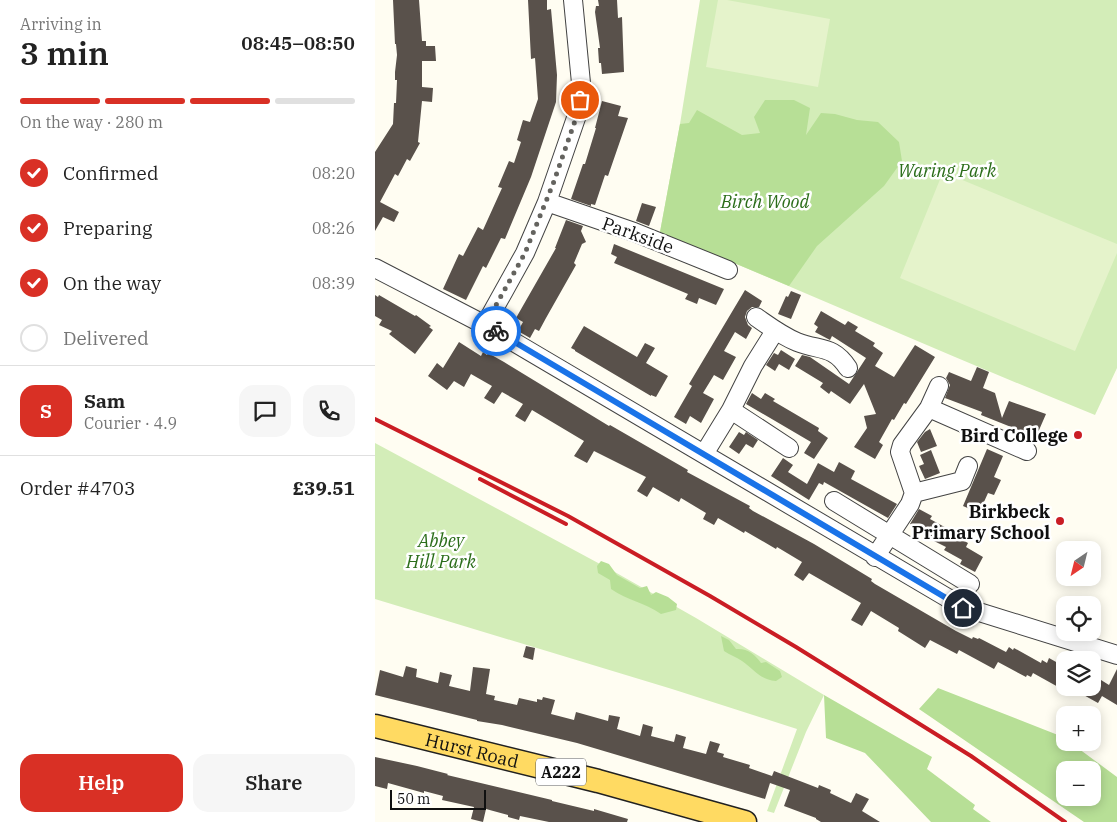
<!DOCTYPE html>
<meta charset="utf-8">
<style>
:root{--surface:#fff;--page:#f6f6f6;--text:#222;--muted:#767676;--line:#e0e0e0;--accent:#d93025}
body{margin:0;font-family:"IBM Plex Serif",serif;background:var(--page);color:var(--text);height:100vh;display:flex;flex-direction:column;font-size:19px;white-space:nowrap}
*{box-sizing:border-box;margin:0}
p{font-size:16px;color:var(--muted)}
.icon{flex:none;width:28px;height:28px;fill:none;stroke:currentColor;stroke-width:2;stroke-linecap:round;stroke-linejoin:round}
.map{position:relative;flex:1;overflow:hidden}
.details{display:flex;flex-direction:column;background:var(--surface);width:375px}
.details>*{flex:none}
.needle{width:32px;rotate:215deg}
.fabs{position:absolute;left:681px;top:541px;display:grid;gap:10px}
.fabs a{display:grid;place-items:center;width:45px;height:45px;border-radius:10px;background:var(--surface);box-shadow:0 2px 12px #0003;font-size:25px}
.scale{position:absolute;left:15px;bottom:12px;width:96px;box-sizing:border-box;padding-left:5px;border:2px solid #101010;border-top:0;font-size:14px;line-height:18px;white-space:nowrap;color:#101010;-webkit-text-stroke:4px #fff;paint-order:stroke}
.pin{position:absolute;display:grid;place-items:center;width:42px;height:42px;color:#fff;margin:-21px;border:2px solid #fff;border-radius:50%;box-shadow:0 1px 5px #0007}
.courier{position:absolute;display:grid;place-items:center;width:50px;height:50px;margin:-25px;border:4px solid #1a73e8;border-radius:50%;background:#fff;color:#222;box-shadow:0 1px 6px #0007}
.head em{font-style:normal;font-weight:600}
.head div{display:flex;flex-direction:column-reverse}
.head{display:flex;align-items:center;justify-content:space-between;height:85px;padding:0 20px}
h1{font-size:32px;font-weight:600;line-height:38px}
.bar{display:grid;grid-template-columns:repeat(4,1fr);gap:8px 5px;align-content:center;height:60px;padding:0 20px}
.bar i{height:6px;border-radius:4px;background:var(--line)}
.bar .current{background:var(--accent)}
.bar p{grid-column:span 4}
.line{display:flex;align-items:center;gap:12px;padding:0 20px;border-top:1px solid var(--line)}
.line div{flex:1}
.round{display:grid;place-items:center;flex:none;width:52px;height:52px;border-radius:15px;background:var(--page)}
ol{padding:0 20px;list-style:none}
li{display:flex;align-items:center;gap:15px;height:55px}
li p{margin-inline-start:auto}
li .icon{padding:5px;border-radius:50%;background:var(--accent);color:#fff;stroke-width:4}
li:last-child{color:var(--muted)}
li i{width:28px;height:28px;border:2px solid var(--line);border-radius:50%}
.action{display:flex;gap:10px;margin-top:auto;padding:10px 20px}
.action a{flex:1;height:58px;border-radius:15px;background:var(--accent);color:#fff;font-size:20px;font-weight:600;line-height:58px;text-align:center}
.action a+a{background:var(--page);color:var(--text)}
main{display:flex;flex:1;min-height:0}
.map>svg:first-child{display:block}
.green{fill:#d3edb8}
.forest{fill:#b7df96;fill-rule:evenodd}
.pitch{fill:#e5f3cb}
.building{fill:#59514b}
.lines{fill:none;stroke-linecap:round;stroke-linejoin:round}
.minor-casing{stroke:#434343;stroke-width:20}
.major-casing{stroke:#212121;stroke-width:25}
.minor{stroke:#fff;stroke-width:18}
.major{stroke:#ffda62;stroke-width:22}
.rail{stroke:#ca1d24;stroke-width:4}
.done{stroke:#64635f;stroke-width:5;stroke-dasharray:0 9}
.route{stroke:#1a73e8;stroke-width:6}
.poi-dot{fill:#ca1d24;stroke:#fff;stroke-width:2}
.labels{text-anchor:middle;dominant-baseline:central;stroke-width:5;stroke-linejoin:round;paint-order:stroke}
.shield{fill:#fff;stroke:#585858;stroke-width:1}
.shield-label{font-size:16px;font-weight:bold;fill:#101010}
.park-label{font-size:18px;font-style:italic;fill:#2b6d1a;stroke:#fff}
.street-label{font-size:18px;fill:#101010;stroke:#fff}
.poi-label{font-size:18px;font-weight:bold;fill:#101010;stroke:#fff;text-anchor:end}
</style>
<main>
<section class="details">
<div class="head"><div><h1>3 min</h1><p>Arriving in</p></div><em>08:45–08:50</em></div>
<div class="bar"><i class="current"></i><i class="current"></i><i class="current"></i><i></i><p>On the way · 280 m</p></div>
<ol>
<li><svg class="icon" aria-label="check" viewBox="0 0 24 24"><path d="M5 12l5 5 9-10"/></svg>Confirmed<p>08:20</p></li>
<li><svg class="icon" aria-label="check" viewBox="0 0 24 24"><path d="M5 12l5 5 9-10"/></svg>Preparing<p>08:26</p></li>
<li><svg class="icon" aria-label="check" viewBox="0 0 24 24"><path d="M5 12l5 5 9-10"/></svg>On the way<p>08:39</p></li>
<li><i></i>Delivered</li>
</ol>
<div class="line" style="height:90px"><b class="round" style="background:var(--accent);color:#fff">S</b><div><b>Sam</b><p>Courier · 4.9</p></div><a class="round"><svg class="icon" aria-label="chat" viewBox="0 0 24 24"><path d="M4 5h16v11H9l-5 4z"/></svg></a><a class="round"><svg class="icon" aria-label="phone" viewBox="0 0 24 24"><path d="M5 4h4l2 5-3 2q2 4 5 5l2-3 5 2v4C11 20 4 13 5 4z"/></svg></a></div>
<div class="line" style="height:65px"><div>Order #4703</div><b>£39.51</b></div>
<div class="action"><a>Help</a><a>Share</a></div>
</section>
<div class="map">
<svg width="742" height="822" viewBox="0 0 742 822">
<rect width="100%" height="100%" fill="#fffdf2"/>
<!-- green -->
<path class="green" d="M325,0H742V368L720,415C574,356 430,292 285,232L305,124Z
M0,443L238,571L321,618L449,695L431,732L399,813L392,811L422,729L297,689L0,599Z"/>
<!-- forest -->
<path class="forest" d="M390,100H419L435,108L431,135L446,113L460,114L482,120L503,122L524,142L527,161L509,186L442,246L414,286L285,232L305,124L314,123L322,110L367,135L385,133L379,117Z
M226,561L234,564L242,575L265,588L272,586L276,595L281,592L293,597L302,604L301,610L286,614C269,602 253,601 236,589L235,580L223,573L222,566Z
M346,636L354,640L361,649C372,648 380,654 386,663L391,662L405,671L407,677L401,681C385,680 379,669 367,661C361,657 355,655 349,651Z
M563,688L688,737L690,738V742L696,743L742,777V822H709L544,709ZM690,770H718V798H690Z
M449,695L557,757L552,769L600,805L598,809L616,822H556L490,753L451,738Z"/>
<!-- pitch -->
<path class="pitch" d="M343,0H352L455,19L443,87L331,67Z
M568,172L742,244V253L700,351L525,278Z"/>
<!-- building -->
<path class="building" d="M18,0H44L47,41H51V46H60L61,61H47V87L58,88L57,102L47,101L43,142L45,143L35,161L32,159L23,176L20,174L5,202L24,212L19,222L8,217L0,231V152L18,124L19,103H21L22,80H20V72L22,55L21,44H20Z
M153,0H172V10L176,9L182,75L181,102L156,177L130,239L126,238L111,268L108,266L91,300L68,289L84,254L88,256L103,227L108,230L127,188L123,187L134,161L139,163L146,142L142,140L148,120L155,122L163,99L160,58L156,59Z
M223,0H242L243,18L247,17L249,72L227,74L226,63H224L223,48H225L220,12L221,6H224Z
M227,101L246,106L243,116L253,118L233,176L230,175L220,205L216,204V206L196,199L208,164H210L221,128H220Z
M267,203L281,207L274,226L261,221Z
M191,220L208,226L206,231L211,242L207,244L199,263L201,265L171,318L164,331L160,329L155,338L143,331L148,322L141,318L181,248H180Z
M239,244L349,289L341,305L324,298L322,304L310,299L313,294L239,263L242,257L236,254Z
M370,290L387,301L384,307H377L372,311L370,317L373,325L377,328L371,339L360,332L349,351L361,357L348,380L339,375L328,393L339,399L326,423L315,416L311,424L299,417L317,386L314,384Z
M416,291L426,295L416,319L403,314L411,296L413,297Z
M0,295L3,297L4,295L40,316L41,315L56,326L54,327L58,330L40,354L14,334L17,331L4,325L7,320L0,316Z
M446,311L470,325L473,321L483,327L480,331L500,343L498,346L508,353L500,366L519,377L540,345L560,357L531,404L529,403L519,420L517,419L504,442L508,445L500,459L479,447L492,428L489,416L501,414L489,384L475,404L456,391L454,394L445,387L448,383L420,366L427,355L435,357L474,384L491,358L457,336L455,340L440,332L443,327L439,324Z
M209,326L262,357L270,343L280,348L271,363L293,376L281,397L276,395V396L200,351V350L196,348Z
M84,342L106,356L108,352L112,355L113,353L129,362L234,426L235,425L313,470L312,472L375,506L374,508L378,511L439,544L497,579L496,581L500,584L581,631L597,639L598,637L603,639L604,638L631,652L634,647L638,650L639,648L666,663L667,660L672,663L674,658L690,667V687L687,685L685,688L658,673L656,677L652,675L651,677L623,662L619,669L584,650L582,654L555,640L550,648L523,631L524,628L496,611L487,626L476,620L486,603L434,573L428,581L419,575L427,562L402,547L401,549L370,531L369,533L343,518L339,525L328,519L331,513L306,498L304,502L278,487L272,497L262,491L271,477L219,451L212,463L199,456L209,441L157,410L150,422L140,416L148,404L127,392L119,404L109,398L117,386L96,374L89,387L79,381L72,390L53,376L62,363L68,368Z
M406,350L420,359L414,370L404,364L400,371L391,365L399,353L403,355Z
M602,367L614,372L608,388L620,393L627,418L634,401L671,414L661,437L606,415L607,412L570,398L575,385L571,378L574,372L596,381Z
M377,393L386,399L390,393L400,399L398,401L444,428L443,431L453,438L439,459L429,453L436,442L371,404Z
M555,429L562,446L546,452L542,442L550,432Z
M364,432L369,435L371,432L383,440L378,448L371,444L364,454L354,447Z
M612,449L628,456L619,477L626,480L619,495L613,493L604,513L588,506Z
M556,450L565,473L550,479L544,466L549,464L545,455Z
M408,458L418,465L413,472L432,484L443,463L459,472L464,462L480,471L476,479L522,504L513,518L449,482L448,485L444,483L434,500L396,476Z
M544,509L557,516L555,519L575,530L573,532L593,543L591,547L608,557L600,572L585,564L587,560L569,550L571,547L551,537L552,534L535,524Z
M151,646L160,648L158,660L148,657Z
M31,666L42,669L41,677L63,683L65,672L77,675L74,686L95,691L98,667L115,669L111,694L120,696L119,700L142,705L144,698L162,702V699L167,700L168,697L180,700L176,714L199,720L201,712L233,721L234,715L245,717L242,729L265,736L268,724L278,727L276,736L299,742L301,734L311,737L308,748L331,754L335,741L345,744L342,752L349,754L348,757L375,765L374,768L397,776L399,771L443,788L444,785L456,790L455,793L476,803L481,793L494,799L487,811L505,822H446L441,819V818L409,806L415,790L395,783L390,799L202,743L127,725L102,721V720L0,695L5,670L28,677Z
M742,669V705L727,696L723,703L696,688H718V675L734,685Z
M0,757L42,766L73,774L72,775L177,800V801L219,811V809L253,819L252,822H174L145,816L144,820L133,817V815L111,809L108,822L96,819L99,807L67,800L68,796L49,791V793L13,783L12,789L0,786Z"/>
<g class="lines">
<defs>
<path id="minor" d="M172,202L259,232L353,270
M0,268L110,325L588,607L742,655
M381,317C394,326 407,336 422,342C445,351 458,345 473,368
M110,325L150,253L172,202L201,118L205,100L206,83L198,0
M554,408L564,386
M356,410L414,448
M329,454L356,410L378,366L400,331
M539,493L587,481L593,466
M459,501L595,584
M500,557L535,504L539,493L525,452L527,445L554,408L652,451"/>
<g id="major">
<path id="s1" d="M0,726L223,781L370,822"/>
</g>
</defs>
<!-- minor casing -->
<use href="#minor" class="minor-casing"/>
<!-- major casing -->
<use href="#major" class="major-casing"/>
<!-- minor -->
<use href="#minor" class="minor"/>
<!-- major -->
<use href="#major" class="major"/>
<!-- rail -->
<path class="rail" d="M0,419L193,516L335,596L421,647L596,756L690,822
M105,479L191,524"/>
</g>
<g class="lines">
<!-- done -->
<path class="done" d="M121,331L110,325L150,253L178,184L201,118L205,100"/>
<!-- route -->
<path class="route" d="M121,331L588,608"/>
</g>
<!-- markers -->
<g class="poi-dot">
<circle cx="703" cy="435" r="5"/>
<circle cx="685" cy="521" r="5"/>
</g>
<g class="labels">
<!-- shield labels -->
<rect class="shield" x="161" y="758.5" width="50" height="27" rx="4"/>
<g class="shield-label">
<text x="186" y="772">A222</text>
</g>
<!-- park labels -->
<g class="park-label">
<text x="572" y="170">Waring Park</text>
<text x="390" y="201">Birch Wood</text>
<text x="66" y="540">Abbey<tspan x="66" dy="21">Hill Park</tspan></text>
</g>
<!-- street labels -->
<g class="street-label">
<text transform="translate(263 235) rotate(20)">Parkside</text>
<text stroke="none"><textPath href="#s1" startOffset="100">Hurst Road</textPath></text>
</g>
<!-- poi labels -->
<g class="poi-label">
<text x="693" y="435">Bird College</text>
<text x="675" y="511">Birkbeck<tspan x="675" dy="21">Primary School</tspan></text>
</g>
</g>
</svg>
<div class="fabs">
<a><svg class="needle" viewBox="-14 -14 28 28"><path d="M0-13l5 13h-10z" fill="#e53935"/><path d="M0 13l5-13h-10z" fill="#767676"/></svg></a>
<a><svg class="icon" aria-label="locate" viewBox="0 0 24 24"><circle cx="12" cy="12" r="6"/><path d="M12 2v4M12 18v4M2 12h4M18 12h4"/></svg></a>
<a><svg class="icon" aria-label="layers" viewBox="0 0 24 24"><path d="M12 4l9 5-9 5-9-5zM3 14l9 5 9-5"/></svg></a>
<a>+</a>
<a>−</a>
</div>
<div class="scale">50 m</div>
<div class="pin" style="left:205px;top:100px;background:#ea580c"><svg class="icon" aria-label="bag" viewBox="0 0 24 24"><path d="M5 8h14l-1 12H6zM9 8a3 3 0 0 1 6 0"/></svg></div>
<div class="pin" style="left:588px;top:608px;background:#1f2937"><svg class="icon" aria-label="home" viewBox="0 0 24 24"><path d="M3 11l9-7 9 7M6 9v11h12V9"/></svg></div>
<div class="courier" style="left:121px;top:331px"><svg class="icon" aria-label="bike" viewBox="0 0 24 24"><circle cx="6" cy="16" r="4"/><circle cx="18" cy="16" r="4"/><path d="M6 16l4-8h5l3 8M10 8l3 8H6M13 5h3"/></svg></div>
</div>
</main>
